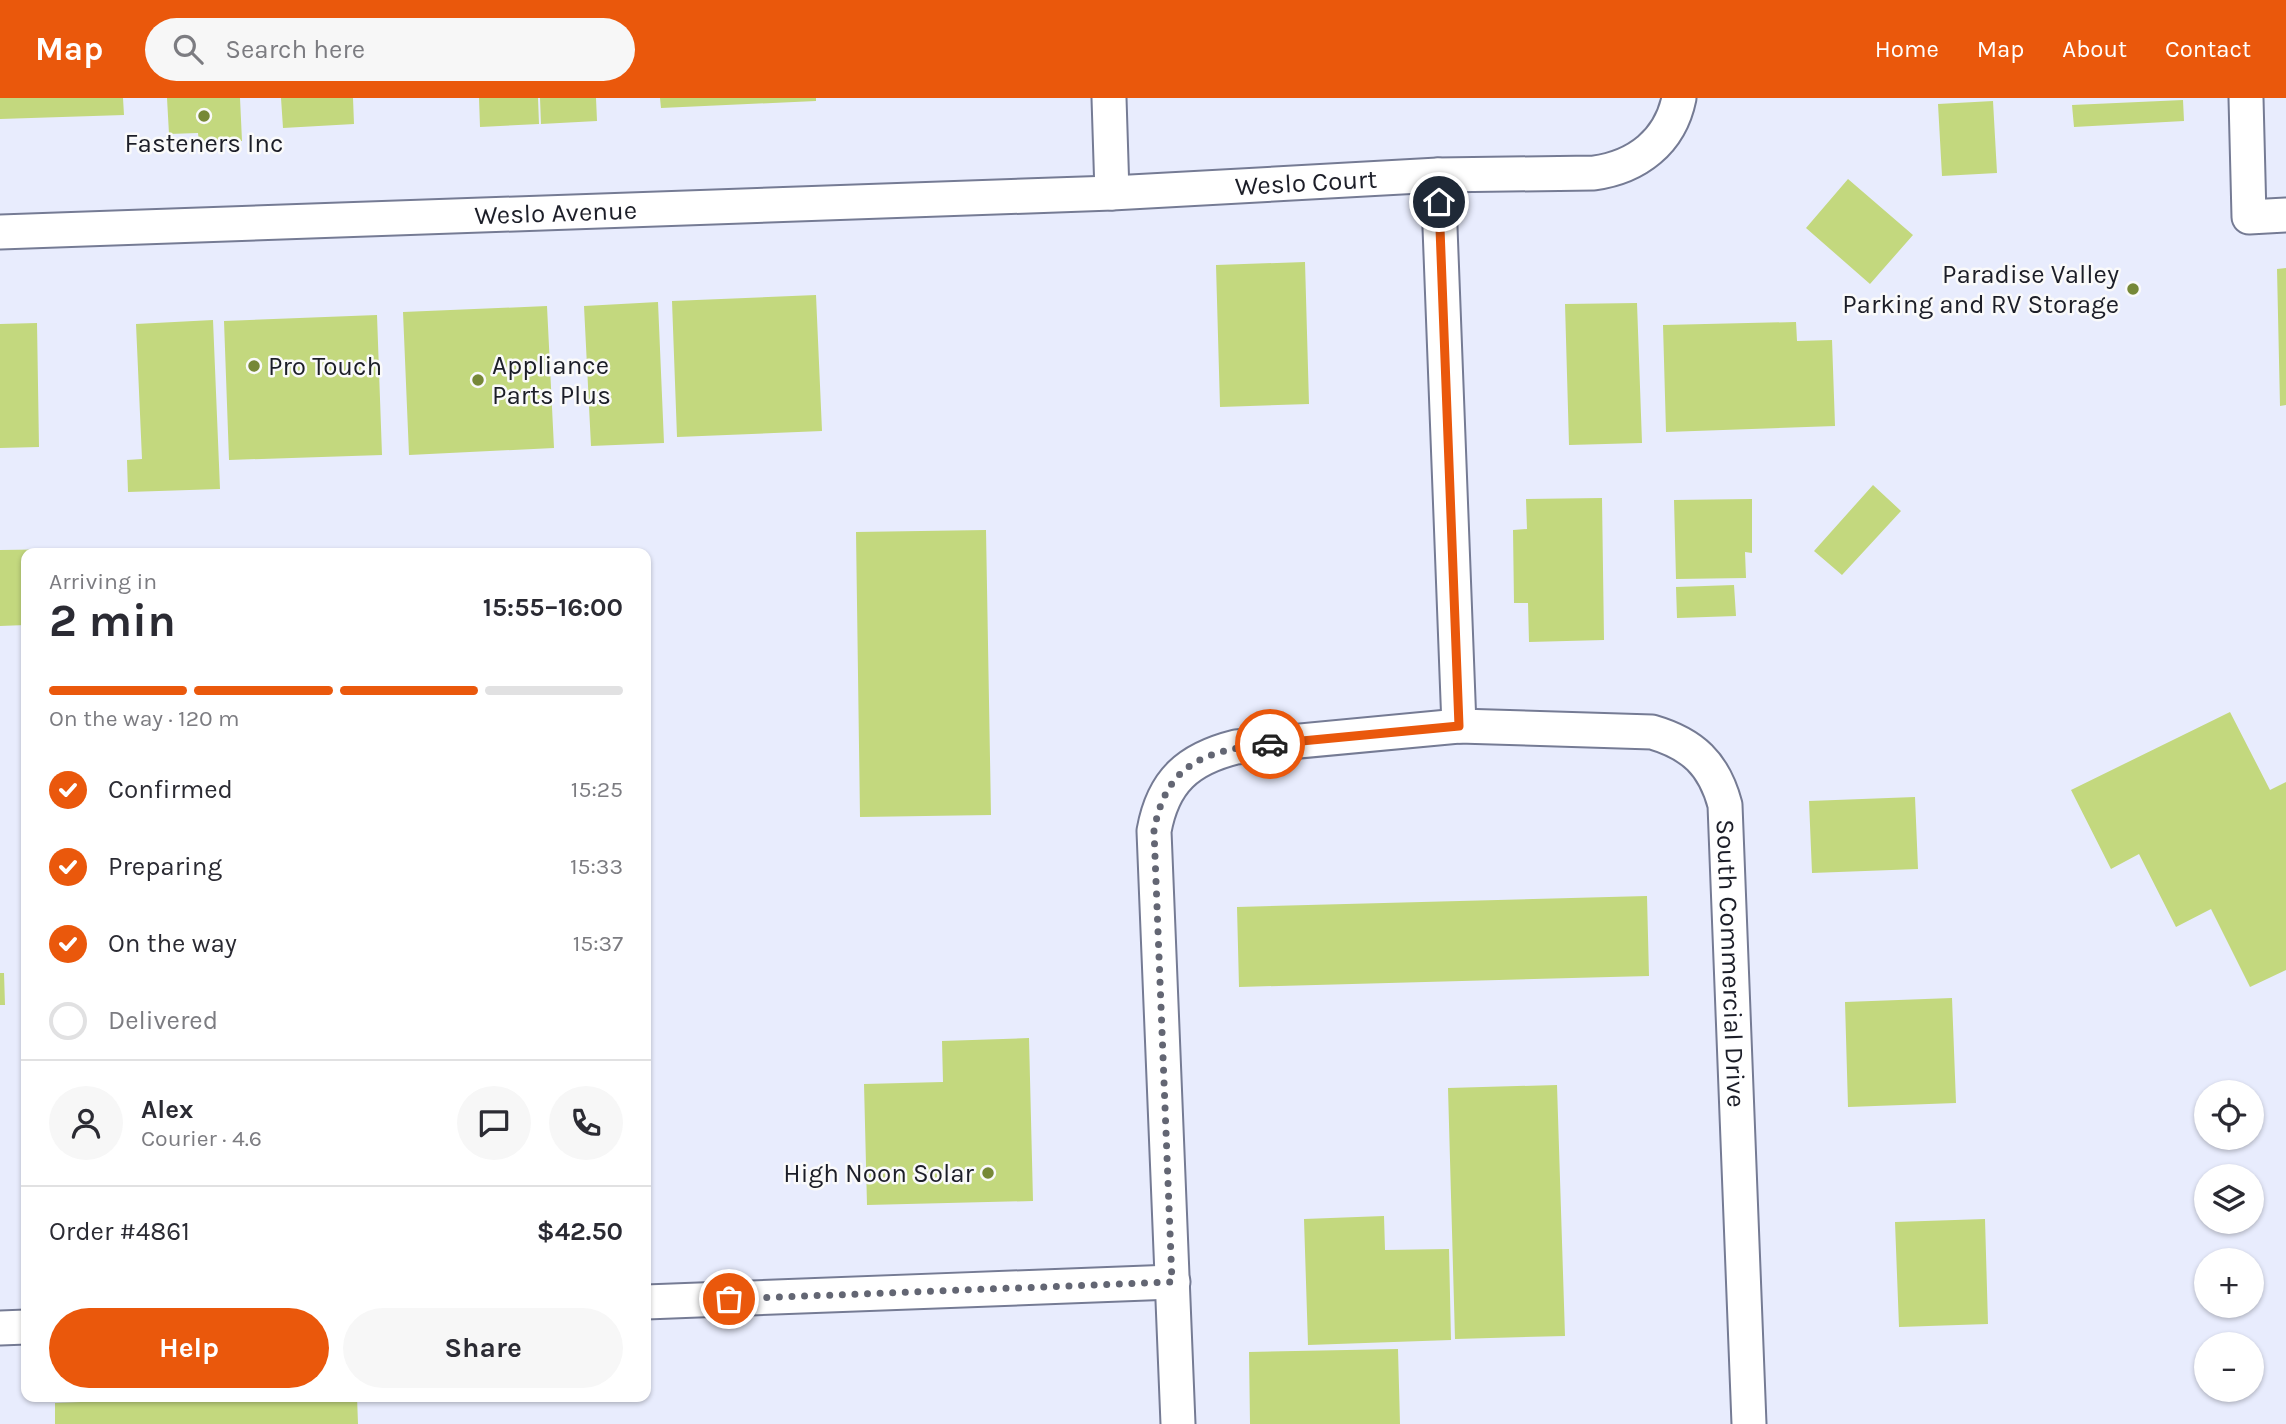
<!DOCTYPE html>
<meta charset="utf-8">
<style>
:root{--surface:#fff;--page:#f7f7f7;--text:#2b2b33;--muted:#7c7c81;--line:#e1e1e2;--accent:#ea580c}
body{margin:0;font-family:Karla,sans-serif;background:var(--page);color:var(--text);height:100vh;display:flex;flex-direction:column;font-size:26px;white-space:nowrap}
*{box-sizing:border-box;margin:0}
p{font-size:23px;color:var(--muted)}
.icon{flex:none;width:38px;height:38px;fill:none;stroke:currentColor;stroke-width:2;stroke-linecap:round;stroke-linejoin:round}
.map{position:relative;flex:1;overflow:hidden}
.details{position:absolute;left:21px;top:450px;width:630px;height:854px;display:flex;flex-direction:column;background:var(--surface);border-radius:14px;box-shadow:0 2px 5px #0004}
.details>*{flex:none}
.controls{position:absolute;left:2194px;top:982px;display:grid;gap:14px}
.controls a{display:grid;place-items:center;width:70px;height:70px;border-radius:50%;background:var(--surface);box-shadow:0 2px 5px #0004;font-size:35px}
.pin{position:absolute;display:grid;place-items:center;width:60px;height:60px;color:#fff;margin:-30px;border:4px solid #fff;border-radius:50%;box-shadow:0 2px 7px #0007}
.courier{position:absolute;display:grid;place-items:center;width:70px;height:70px;margin:-35px;border:5px solid #ea580c;border-radius:50%;background:#fff;color:#222;box-shadow:0 2px 9px #0007}
.overview em{font-style:normal;font-weight:700}
.overview div{display:flex;flex-direction:column-reverse}
.overview{display:flex;align-items:center;justify-content:space-between;height:119px;padding:0 28px}
h1{font-size:46px;font-weight:700;line-height:52px}
.bar{display:grid;grid-template-columns:repeat(4,1fr);gap:10px 7px;align-content:center;height:84px;padding:0 28px}
.bar i{height:9px;border-radius:5px;background:var(--line)}
.bar .current{background:var(--accent)}
.bar p{grid-column:span 4}
.line{display:flex;align-items:center;gap:18px;padding:0 28px;border-top:2px solid var(--line)}
.line div{flex:1}
.round{display:grid;place-items:center;flex:none;width:74px;height:74px;border-radius:37px;background:var(--page)}
ol{padding:0 28px;list-style:none}
li{display:flex;align-items:center;gap:21px;height:77px}
li p{margin-inline-start:auto}
li .icon{padding:7px;border-radius:50%;background:var(--accent);color:#fff;stroke-width:4}
li:last-child{color:var(--muted)}
li i{width:38px;height:38px;border:4px solid var(--line);border-radius:50%}
.cta{display:flex;gap:14px;margin-top:auto;padding:14px 28px}
.cta a{flex:1;height:80px;border-radius:42px;background:var(--accent);color:#fff;font-size:28px;font-weight:700;line-height:80px;text-align:center}
.cta a+a{background:var(--page);color:var(--text)}
header{display:flex;align-items:center;gap:42px;box-sizing:border-box;height:98px;padding:0 35px;background:var(--accent);color:#fff}
header strong{font-size:33px}
nav{display:flex;gap:38px;margin-inline-start:auto;font-size:24px}
.search{width:490px;height:63px;background:var(--page);display:flex;align-items:center;gap:18px;box-sizing:border-box;padding:0 24px;border-radius:38px;color:var(--muted);font-size:26px}
.map>svg:first-child{display:block}
.building{fill:#c3d87e}
.lines{fill:none;stroke-linecap:round;stroke-linejoin:round}
.minor-casing{stroke:#757b94;stroke-width:37}
.minor{stroke:#fff;stroke-width:33}
.done{stroke:#636673;stroke-width:7;stroke-dasharray:0 12.6}
.route{stroke:#ea580c;stroke-width:9}
.poi-dot{fill:#768837;stroke:#fafafa;stroke-width:2.5}
.labels{text-anchor:middle;dominant-baseline:central;stroke-width:5;stroke-linejoin:round;paint-order:stroke}
.poi-label{font-size:26px;fill:#1c1e28;stroke:#fafafa;text-anchor:end}
.street-label{font-size:26px;fill:#1c1e28;stroke:#fafafa}
</style>
<header>
<strong>Map</strong>
<div class="search"><svg class="icon" aria-label="search" viewBox="0 0 24 24"><circle cx="10" cy="10" r="6"/><path d="M15 15l6 6"/></svg>Search here</div>
<nav><a>Home</a><a>Map</a><a>About</a><a>Contact</a></nav>
</header>
<div class="map">
<svg width="2286" height="1326" viewBox="0 0 2286 1326">
<rect width="100%" height="100%" fill="#e8ecfd"/>
<!-- building -->
<path class="building" d="M0,0H123L124,17L0,21Z
M167,0H240L242,43L199,44L198,35L169,36Z
M281,0H353L354,26L283,30Z
M479,0H538L539,26L480,29Z
M540,0H596L597,23L541,26Z
M660,0H816V3L661,10Z
M2183,2L2184,23L2074,29L2072,7Z
M1993,3L1997,75L1942,78L1938,6Z
M1848,81L1913,137L1870,186L1806,130Z
M1305,164L1309,306L1220,309L1216,167Z
M2286,170V307L2280,308L2277,171Z
M816,197L822,333L677,339L672,203Z
M658,204L664,345L591,348L584,208Z
M1637,205L1642,345L1569,347L1565,206Z
M547,208L554,350L409,357L403,214Z
M377,217L382,357L229,362L224,223Z
M213,222L220,391L128,394L127,362L142,361L136,226Z
M1796,224L1797,243L1832,242L1835,328L1666,334L1663,227Z
M37,225L39,349L0,350V226Z
M1873,387L1901,413L1842,477L1814,453Z
M1602,400L1604,542L1529,544L1528,505H1514L1513,432L1527,431L1526,401Z
M1752,401V455L1745,454L1746,480L1676,481L1674,402Z
M986,432L991,717L860,719L856,434Z
M71,451V455H26V527L0,528V452Z
M1734,487L1736,518L1677,520L1676,489Z
M2230,614L2270,692L2286,684V872L2250,889L2211,811L2176,829L2139,756L2111,771L2071,692Z
M1915,699L1918,771L1812,775L1809,703Z
M1647,798L1649,878L1239,889L1237,809Z
M0,875H4L5,907H0Z
M1952,900L1956,1005L1848,1009L1845,904Z
M1029,940L1033,1103L867,1107L864,986L943,984L942,943Z
M1557,987L1565,1238L1455,1241L1448,990Z
M1384,1118L1385,1152L1449,1151L1451,1242L1308,1247L1304,1121Z
M1985,1121L1988,1226L1899,1229L1895,1124Z
M1398,1251L1400,1326H1250L1249,1254Z
M236,1298H357L358,1326H55V1305Z"/>
<g class="lines">
<defs>
<g id="minor">
<path d="M1109,0L1112,95"/>
<path d="M2246,0L2249,119L2286,117"/>
<path d="M1438,77L1459,628"/>
<path id="s1" d="M0,134L1112,95L1438,77L1594,75C1637,69 1670,44 1679,0"/>
<path d="M646,1204L1173,1184"/>
<path d="M0,1230L26,1229"/>
<path id="s2" d="M1178,1326L1154,733C1163,683 1188,661 1236,649L1459,628L1652,634C1693,646 1714,666 1725,707L1749,1326"/>
</g>
</defs>
<!-- minor casing -->
<use href="#minor" class="minor-casing"/>
<!-- minor -->
<use href="#minor" class="minor"/>
</g>
<g class="lines">
<!-- done -->
<path class="done" d="M729,1201L1172,1184L1154,733C1166,664 1207,652 1270,646"/>
<!-- route -->
<path class="route" d="M1270,646L1459,628L1439,104"/>
</g>
<!-- markers -->
<g class="poi-dot">
<circle cx="204" cy="18" r="7"/>
<circle cx="2133" cy="191" r="7"/>
<circle cx="254" cy="268" r="7"/>
<circle cx="478" cy="282" r="7"/>
<circle cx="988" cy="1075" r="7"/>
</g>
<g class="labels">
<!-- poi labels -->
<g class="poi-label">
<text x="204" y="45" text-anchor="middle">Fasteners Inc</text>
<text x="2119" y="176">Paradise Valley<tspan x="2119" dy="30">Parking and RV Storage</tspan></text>
<text x="492" y="267" text-anchor="start">Appliance<tspan x="492" dy="30">Parts Plus</tspan></text>
<text x="268" y="268" text-anchor="start">Pro Touch</text>
<text x="974" y="1075">High Noon Solar</text>
</g>
<!-- street labels -->
<g class="street-label">
<text stroke="none"><textPath href="#s1" startOffset="1307">Weslo Court</textPath></text>
<text stroke="none"><textPath href="#s1" startOffset="556">Weslo Avenue</textPath></text>
<text stroke="none"><textPath href="#s2" startOffset="1404">South Commercial Drive</textPath></text>
</g>
</g>
</svg>
<div class="controls">
<a><svg class="icon" aria-label="locate" viewBox="0 0 24 24"><circle cx="12" cy="12" r="6"/><path d="M12 2v4M12 18v4M2 12h4M18 12h4"/></svg></a>
<a><svg class="icon" aria-label="layers" viewBox="0 0 24 24"><path d="M12 4l9 5-9 5-9-5zM3 14l9 5 9-5"/></svg></a>
<a>+</a>
<a>−</a>
</div>
<div class="pin" style="left:729px;top:1201px;background:#ea580c"><svg class="icon" aria-label="bag" viewBox="0 0 24 24"><path d="M5 8h14l-1 12H6zM9 8a3 3 0 0 1 6 0"/></svg></div>
<div class="pin" style="left:1439px;top:104px;background:#1f2937"><svg class="icon" aria-label="home" viewBox="0 0 24 24"><path d="M3 11l9-7 9 7M6 9v11h12V9"/></svg></div>
<div class="courier" style="left:1270px;top:646px"><svg class="icon" aria-label="car" viewBox="0 0 24 24"><path d="M5 17H2v-5l4-1 3-4h7l3 4 3 1v5h-3M9 17h6M6 11h13"/><circle cx="7" cy="17" r="2"/><circle cx="17" cy="17" r="2"/></svg></div>
<section class="details">
<div class="overview"><div><h1>2 min</h1><p>Arriving in</p></div><em>15:55–16:00</em></div>
<div class="bar"><i class="current"></i><i class="current"></i><i class="current"></i><i></i><p>On the way · 120 m</p></div>
<ol>
<li><svg class="icon" aria-label="check" viewBox="0 0 24 24"><path d="M5 12l5 5 9-10"/></svg>Confirmed<p>15:25</p></li>
<li><svg class="icon" aria-label="check" viewBox="0 0 24 24"><path d="M5 12l5 5 9-10"/></svg>Preparing<p>15:33</p></li>
<li><svg class="icon" aria-label="check" viewBox="0 0 24 24"><path d="M5 12l5 5 9-10"/></svg>On the way<p>15:37</p></li>
<li><i></i>Delivered</li>
</ol>
<div class="line" style="height:126px"><a class="round"><svg class="icon" aria-label="person" viewBox="0 0 24 24"><circle cx="12" cy="8" r="4"/><path d="M4 21q1-7 8-7t8 7"/></svg></a><div><b>Alex</b><p>Courier · 4.6</p></div><a class="round"><svg class="icon" aria-label="chat" viewBox="0 0 24 24"><path d="M4 5h16v11H9l-5 4z"/></svg></a><a class="round"><svg class="icon" aria-label="phone" viewBox="0 0 24 24"><path d="M5 4h4l2 5-3 2q2 4 5 5l2-3 5 2v4C11 20 4 13 5 4z"/></svg></a></div>
<div class="line" style="height:91px"><div>Order #4861</div><b>$42.50</b></div>
<div class="cta"><a>Help</a><a>Share</a></div>
</section>
</div>
